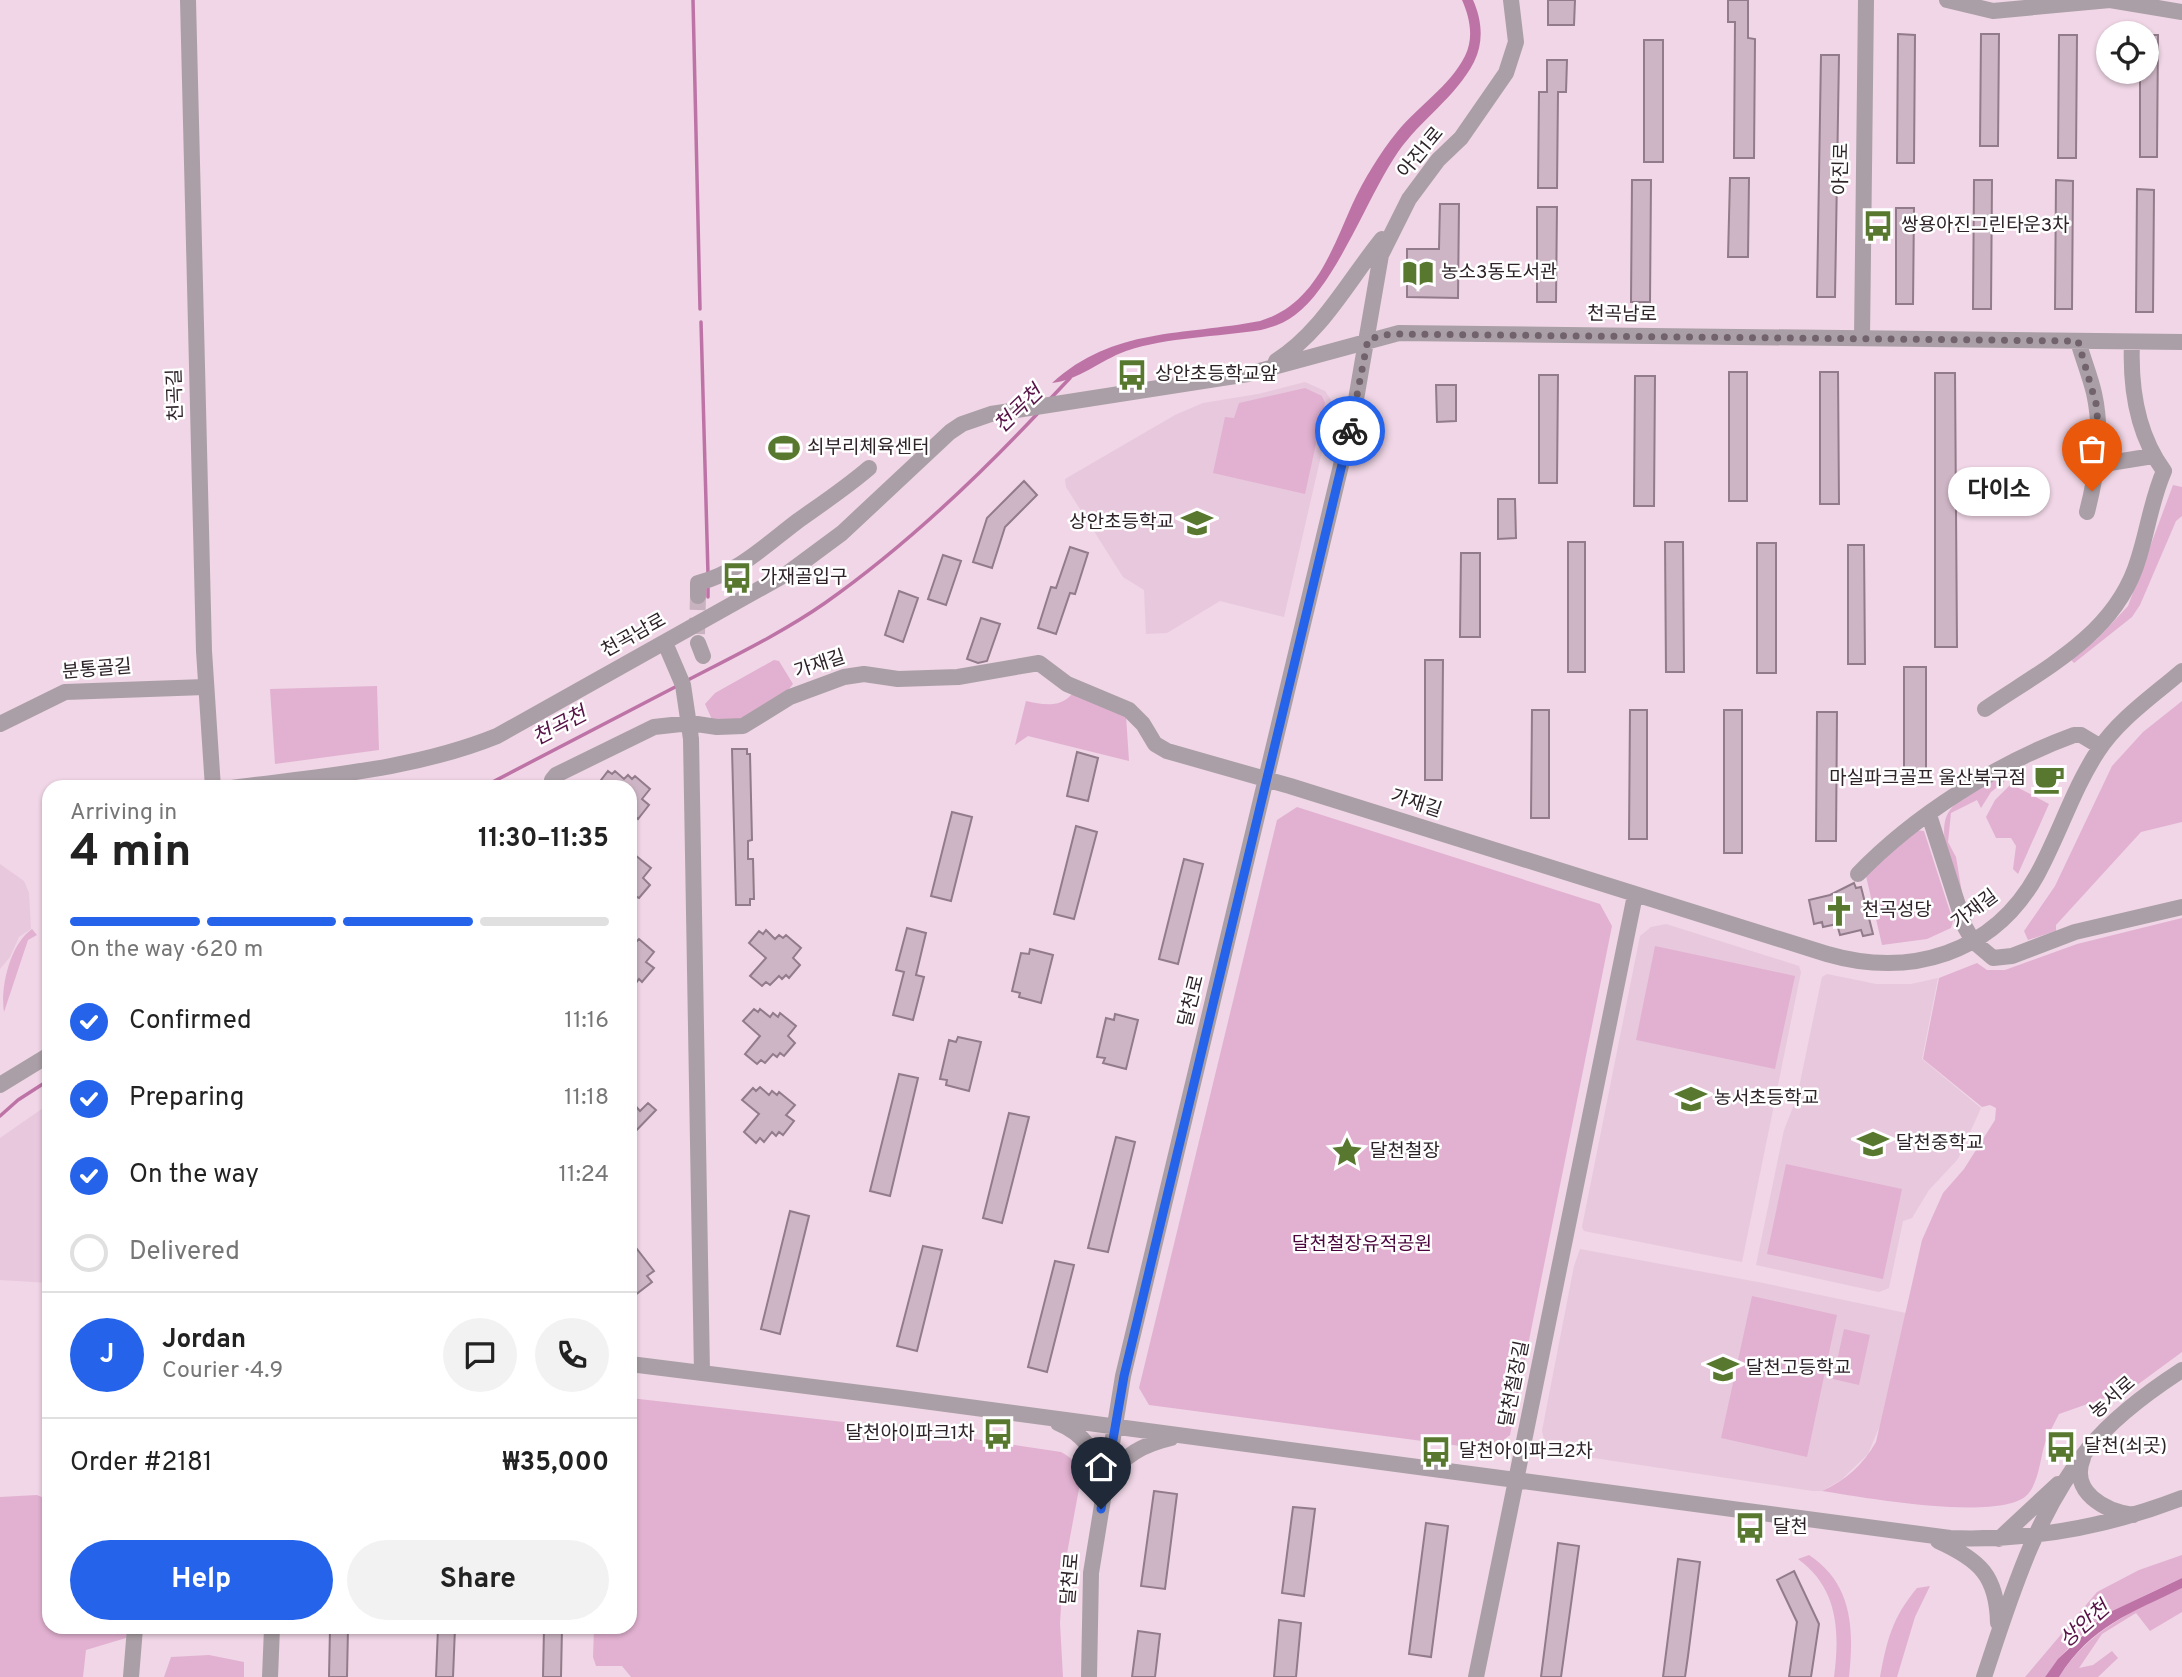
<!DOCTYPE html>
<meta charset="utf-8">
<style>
:root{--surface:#fff;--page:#f2f2f2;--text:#222;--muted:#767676;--line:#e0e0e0;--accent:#2563eb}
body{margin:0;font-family:Overpass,"Noto Sans KR",sans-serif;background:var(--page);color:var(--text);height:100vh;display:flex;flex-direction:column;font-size:26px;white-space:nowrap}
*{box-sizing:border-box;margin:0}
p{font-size:23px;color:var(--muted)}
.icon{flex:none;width:38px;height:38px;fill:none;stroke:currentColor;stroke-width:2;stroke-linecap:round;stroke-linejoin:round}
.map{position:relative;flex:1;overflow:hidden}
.side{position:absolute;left:42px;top:780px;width:595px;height:854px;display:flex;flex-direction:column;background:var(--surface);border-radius:21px;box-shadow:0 2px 5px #0004}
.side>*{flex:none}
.controls{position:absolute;left:2096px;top:21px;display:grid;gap:14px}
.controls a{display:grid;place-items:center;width:63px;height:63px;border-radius:50%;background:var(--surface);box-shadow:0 2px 5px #0004;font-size:35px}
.pin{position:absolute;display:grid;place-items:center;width:60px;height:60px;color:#fff;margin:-72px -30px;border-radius:50% 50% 50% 0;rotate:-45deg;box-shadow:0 0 7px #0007}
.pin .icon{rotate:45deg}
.courier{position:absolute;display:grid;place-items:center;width:70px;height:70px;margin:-35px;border:5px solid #2563eb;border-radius:50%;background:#fff;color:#222;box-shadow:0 2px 9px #0007}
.bubble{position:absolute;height:49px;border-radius:24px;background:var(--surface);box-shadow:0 2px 5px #0004;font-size:23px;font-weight:700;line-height:49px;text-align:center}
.headline em{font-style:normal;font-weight:700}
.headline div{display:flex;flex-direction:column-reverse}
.headline{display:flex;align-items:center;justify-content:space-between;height:119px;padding:0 28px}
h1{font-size:46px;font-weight:700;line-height:52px}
.bar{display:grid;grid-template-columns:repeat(4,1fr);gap:10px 7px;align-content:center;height:84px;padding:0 28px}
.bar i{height:9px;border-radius:5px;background:var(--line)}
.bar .active{background:var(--accent)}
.bar p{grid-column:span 4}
.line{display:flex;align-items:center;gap:18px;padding:0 28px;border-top:2px solid var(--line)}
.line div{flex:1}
.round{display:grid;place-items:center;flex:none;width:74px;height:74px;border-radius:37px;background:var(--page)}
ol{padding:0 28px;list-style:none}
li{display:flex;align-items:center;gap:21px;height:77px}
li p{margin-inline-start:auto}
li .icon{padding:7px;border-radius:50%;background:var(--accent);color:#fff;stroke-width:4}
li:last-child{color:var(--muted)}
li i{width:38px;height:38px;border:4px solid var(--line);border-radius:50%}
.cta{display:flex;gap:14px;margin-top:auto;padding:14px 28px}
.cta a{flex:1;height:80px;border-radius:42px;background:var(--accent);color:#fff;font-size:28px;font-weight:700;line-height:80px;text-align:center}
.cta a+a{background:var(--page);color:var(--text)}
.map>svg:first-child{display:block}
.built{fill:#e8c8dd}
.green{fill:#e2b1d1}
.water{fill:#be73a7}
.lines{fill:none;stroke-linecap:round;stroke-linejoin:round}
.stream{stroke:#be73a7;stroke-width:3.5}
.building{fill:#ceb5c5;stroke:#927b8a;stroke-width:2}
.minor-tunnel{stroke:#c9b2c0;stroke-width:16;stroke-dasharray:16 8;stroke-linecap:butt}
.minor{stroke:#aa9fa6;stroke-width:16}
.done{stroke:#71626b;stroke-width:7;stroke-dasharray:0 12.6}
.route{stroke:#2563eb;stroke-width:9}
.labels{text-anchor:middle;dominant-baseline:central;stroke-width:5;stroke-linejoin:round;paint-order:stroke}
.street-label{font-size:19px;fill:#2d2329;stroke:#fff}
.poi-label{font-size:19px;fill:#2d2329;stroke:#fff;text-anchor:start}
.park-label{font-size:19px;fill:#4b053c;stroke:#fff}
.water-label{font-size:21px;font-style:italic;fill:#571346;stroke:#fff}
</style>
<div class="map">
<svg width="2182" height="1677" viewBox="0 0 2182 1677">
<rect width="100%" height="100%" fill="#f0d6e6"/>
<!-- built -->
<path class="built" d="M1305,382L1325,391L1331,400V412L1284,617L1220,601L1167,633L1146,634L1144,590L1123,577L1066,487L1065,479L1175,415L1203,403L1258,394Z
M0,864L24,881L29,893L31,929L19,937L10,957L0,969Z
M1666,924L1799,966L1801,972L1742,1262L1584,1231L1582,1227L1640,936L1651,927Z
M1827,974L1876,984H1911L1938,978L1922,1059L1981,1108L1958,1159L1929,1190L1912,1218L1903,1221L1889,1288L1879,1292L1756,1265L1784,1130L1797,1097L1822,977Z
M49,1104V1283L0,1280V1138Z
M1580,1249L1763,1283L1906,1313L1880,1425L1868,1454L1841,1480L1822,1491H1813L1554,1452L1544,1440L1542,1431L1574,1266Z"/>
<!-- green -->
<path class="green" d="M1305,388L1322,396L1325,403L1305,494L1213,473L1225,417L1234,418L1239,403Z
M2173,485L2182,487V516L2176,521L2140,605L2132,617L2074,663L2070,659L2097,639L2128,606Z
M774,660L779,661L793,684L789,689L745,718L714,724L705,704L715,693Z
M377,686L379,750L275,764L270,689Z
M1072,694L1126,716L1129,761L1028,736L1015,745L1026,701C1043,705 1060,708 1072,694Z
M2182,701V822L2141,832L2056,925V931L2028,940L2024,931L2055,886L2112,766L2143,732Z
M2009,772L2005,781L1991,792L1981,808L1977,800L1951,813L1948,842L1956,857L1962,893L1972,919H1968C1960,894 1932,833 1950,810C1963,793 1990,783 2009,772Z
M2011,784L2049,804L2018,874L2013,869L2016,846L2011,838H1996L1986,817L1995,800Z
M1297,807L1600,904L1612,926L1510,1435L1491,1450L1149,1405L1139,1388L1277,820Z
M1915,830L1924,831L1953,921L1951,928L1927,939L1882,945L1866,876Z
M2182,918V1352L2133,1388L2059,1414C2054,1424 2049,1433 2045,1443C2040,1459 2039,1481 2028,1494C2003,1523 1861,1497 1822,1491C1846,1480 1863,1465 1876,1442L1922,1240L1943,1193L1964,1169L1995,1120L1996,1108L1990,1105L1982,1107L1923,1059L1939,978L1977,963L1987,970H2005L2077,944Z
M32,929L37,935L28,940L4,1012C0,988 10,944 32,929Z
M1655,946L1795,976L1775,1069L1636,1040Z
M1786,1164L1902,1189L1883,1279L1767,1254Z
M1752,1296L1837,1315L1807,1457L1721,1438Z
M1844,1329L1870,1335L1859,1385L1833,1379Z
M630,1398L914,1430L1061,1452C1072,1458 1080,1465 1081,1478L1063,1575L1060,1623L1063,1677H631L622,1666H596L593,1657L594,1628H630Z
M37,1495L49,1500V1628H128L126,1638L86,1650L83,1677H0V1497Z
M1809,1555C1853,1584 1854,1630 1849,1677H1834C1840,1631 1838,1588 1798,1559Z
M2182,1555V1578C2122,1606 2085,1621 2045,1677H2025L2097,1592L2139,1570Z
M1930,1586L1915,1617L1897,1677H1880C1887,1640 1892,1618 1917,1588Z
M2182,1588V1612L2150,1631L2136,1613L2102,1634L2079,1668L2093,1665L2112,1651L2118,1658L2098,1677H2059C2089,1630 2133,1610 2182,1588Z
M209,1655L244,1662V1677H164L171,1657Z"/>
<!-- water -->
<path class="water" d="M1462,0H1473C1482,20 1484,42 1474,62C1456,97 1420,120 1398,152C1367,197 1336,285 1295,315C1285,323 1273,327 1261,330C1217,337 1168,337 1126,351C1099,361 1079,380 1052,383C1114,327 1182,336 1260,321C1314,305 1331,252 1352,205C1364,179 1380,153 1397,132C1418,106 1450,86 1465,56C1474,38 1470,18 1462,0Z
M2182,1578V1588C2131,1613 2091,1626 2059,1677H2045L2058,1659L2106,1614Z"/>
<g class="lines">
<!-- stream -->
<path class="stream" d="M693,0L700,309
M701,322L708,574
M1051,398L1070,378
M708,587V597
M686,681C732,657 782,633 825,603C903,548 974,481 1039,412
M481,788L679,685
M0,1116L18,1100L49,1080"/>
</g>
<!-- building -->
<path class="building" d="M1548,0H1575L1574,25H1548Z
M1728,0H1748V38L1755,39L1754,158H1734L1735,22H1728Z
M1898,34L1915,35L1914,163H1897Z
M1981,34H1999L1998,146H1980Z
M2059,35H2077L2076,158H2058Z
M2147,35H2158L2157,157H2140V72H2147Z
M1644,40H1663V162H1644Z
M1821,55H1839L1835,297H1817Z
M1547,60H1567L1566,92H1558L1557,188H1538L1539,92H1547Z
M1730,178H1749L1748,257H1728Z
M1632,180H1651L1650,302H1631Z
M1974,180H1992L1991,309H1973Z
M2056,180L2073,181L2072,309H2055Z
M2137,189L2154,190L2153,312H2136Z
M1440,204H1459L1458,298L1407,297V249H1439Z
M1537,207H1557L1556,302H1537Z
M1896,208H1914L1913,304H1896Z
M1729,372H1747V501H1729Z
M1820,372H1838L1839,504H1820Z
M1935,373H1955L1957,647H1935Z
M1539,375H1558L1557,483H1539Z
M1635,376H1655L1654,506H1634Z
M1436,385H1456V421L1437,422Z
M1024,481L1037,495L1005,527L992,568L973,562L987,518Z
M1498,499H1515L1516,538L1498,539Z
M1568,542H1585V672H1568Z
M1665,542H1683L1684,672H1666Z
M1757,543H1776V673H1757Z
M1848,545H1864L1865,664H1848Z
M1070,547L1088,553L1075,594L1070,593L1056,634L1038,628L1051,587L1056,588Z
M1461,553H1480V637H1460Z
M943,555L961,561L946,605L928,599Z
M899,591L918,598L903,642L885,635Z
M981,618L1000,624L987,661L978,663L967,659Z
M1425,660H1443L1442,780H1425Z
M1904,667H1926V781H1904Z
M1532,710H1549V818H1531Z
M1630,710H1647V839H1629Z
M1724,710H1742V853H1724Z
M1817,712H1837L1836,841H1816Z
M732,749H747V754H750L752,840L748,841V859H753L754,899H750V905H736Z
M1077,752L1098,758L1088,801L1067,796Z
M608,771L612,774L615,771L624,779L628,775L632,779L635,776L650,789L642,799L649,805L638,819L630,812V788H595Z
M952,812L972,817L951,901L931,896Z
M1076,826L1097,832L1074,919L1054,914Z
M635,855L651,868L643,878L650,885L639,898L635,896L630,902V862Z
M1184,859L1203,864L1178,964L1159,959Z
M1854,883L1856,888L1861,887L1873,934L1863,936L1861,930L1840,935L1837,924L1823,927L1822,922L1814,924L1809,900L1830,895Z
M907,928L926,933L916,975L924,977L913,1020L893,1015L904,972L896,970Z
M766,930L775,939L779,935L783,938L786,935L801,948L793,958L800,965L789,978L786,975L782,979L779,976L770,985L766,982L762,986L750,976L766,958L749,943L759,931L763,934Z
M630,937L636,942L639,939L654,952L646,962L654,968L642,982L639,979L636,983L630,978Z
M1030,949L1053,955L1041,1003L1019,997L1020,993L1012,991L1021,953L1029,954Z
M754,1009L758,1012L760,1009L770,1017L773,1013L778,1017L780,1013L796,1026L788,1036L795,1043L784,1056L780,1053L777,1057L773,1054L765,1063L761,1060L757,1064L745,1054L760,1036L743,1021Z
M1115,1014L1138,1020L1126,1069L1103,1063L1105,1058L1097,1057L1106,1018L1114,1020Z
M958,1037L981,1042L969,1091L946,1085L947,1080L940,1079L949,1040L956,1042Z
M899,1074L918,1078L890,1196L870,1191Z
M760,1087L769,1095L772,1091L777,1095L779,1092L795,1105L786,1115L794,1121L783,1135L779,1132L776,1136L772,1132L764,1142L760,1138L756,1143L744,1132L759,1114L742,1100L753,1088L756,1091Z
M630,1100L640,1111L648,1103L656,1110L630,1137Z
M1009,1113L1029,1117L1002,1223L983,1218Z
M1116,1137L1135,1142L1108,1252L1088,1248Z
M790,1211L809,1216L780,1334L761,1329Z
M630,1240L654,1271L647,1276L652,1282L630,1299Z
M923,1246L942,1250L917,1351L897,1346Z
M1055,1261L1074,1265L1047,1372L1028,1367Z
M1154,1491L1177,1494L1165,1589L1141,1586Z
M1293,1507L1315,1509L1304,1596L1282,1593Z
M1426,1523L1448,1526L1431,1657L1409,1654Z
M1558,1543L1579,1546L1561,1677H1541Z
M1678,1559L1700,1562L1688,1656L1685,1677H1663Z
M1794,1571L1819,1624L1811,1677H1789L1797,1622L1777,1580Z
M1279,1620L1301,1623L1296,1677H1274Z
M330,1628H348L347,1677H329Z
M438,1628H455L453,1677H436Z
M544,1628H562L561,1677H543Z
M1138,1631L1160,1634L1155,1677H1132Z"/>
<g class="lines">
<!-- minor-tunnel -->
<path class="minor-tunnel" d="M697,634L698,596"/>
<!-- minor -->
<path class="minor" d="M188,0L204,651L213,788
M1947,0L1993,11L2110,0L2182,12
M1862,338L1866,0
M2078,341C2083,359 2090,376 2094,393C2103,433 2097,473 2087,512
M1276,361C1322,332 1348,281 1382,239
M2097,465L2153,456
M698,596V583C738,573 767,544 799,520C823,503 847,487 869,468
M665,643L683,685L691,739L702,1373
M698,643L703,656
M1985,709C2042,670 2110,637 2135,569C2147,537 2150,503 2164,471C2137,434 2130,388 2132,342
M0,724L65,692L205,687
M232,788C321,776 413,770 497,736L788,573L842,533L950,432L962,424L991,414L1248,374L1399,333L2182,342
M551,788L552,780L556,775L654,727L690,723L717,727L743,726L790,697L844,677L864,674L898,679L958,677L1039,663L1067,684L1129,710L1143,724L1155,744L1167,751L1290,786L1827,954C1910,978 1993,954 2037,875C2059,835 2073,789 2098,751C2119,719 2153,696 2182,671
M1929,815L1965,927L1973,941L1993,958L2012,956L2075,932L2182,907
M1858,874C1914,816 1997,763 2074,735H2081L2101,747
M0,1085L49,1055
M630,1364L901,1398L1950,1538C2030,1541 2107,1527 2182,1498
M1058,1423C1083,1433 1098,1454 1103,1479
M2083,1458C2069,1492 2105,1511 2133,1515
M1108,1480C1122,1455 1145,1444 1171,1438
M1999,1539L2058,1484
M1938,1541C1980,1560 1997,1576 1998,1623
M131,1677L135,1628
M270,1677L272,1628
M1089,1677L1091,1573L1123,1376L1354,411L1381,255L1409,199L1438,160L1461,138L1506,73L1516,42L1511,0
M1476,1677L1635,895
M1984,1677C2010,1599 2035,1514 2088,1449C2113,1418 2148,1392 2182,1370"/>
</g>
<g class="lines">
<!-- done -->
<path class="done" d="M1350,431L1368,339L1391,334L2078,341L2097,407L2098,444L2092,491"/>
<!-- route -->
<path class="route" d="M1101,1509L1124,1376L1350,431"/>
</g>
<!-- icons -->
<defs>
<symbol id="bus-bare" viewBox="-9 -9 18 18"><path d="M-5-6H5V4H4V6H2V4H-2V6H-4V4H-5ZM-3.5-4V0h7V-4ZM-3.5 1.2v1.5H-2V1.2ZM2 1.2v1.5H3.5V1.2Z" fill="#58782f" stroke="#fff" stroke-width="2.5" paint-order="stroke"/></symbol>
<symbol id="library-bare" viewBox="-9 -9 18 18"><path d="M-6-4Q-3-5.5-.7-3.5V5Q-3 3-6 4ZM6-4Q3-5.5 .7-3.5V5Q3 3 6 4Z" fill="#58782f" stroke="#fff" stroke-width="2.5" paint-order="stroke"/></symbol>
<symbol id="stadium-bare" viewBox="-9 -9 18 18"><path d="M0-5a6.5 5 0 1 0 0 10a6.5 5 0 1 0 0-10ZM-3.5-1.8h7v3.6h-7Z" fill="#58782f" stroke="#fff" stroke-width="2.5" paint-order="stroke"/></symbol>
<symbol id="school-bare" viewBox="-9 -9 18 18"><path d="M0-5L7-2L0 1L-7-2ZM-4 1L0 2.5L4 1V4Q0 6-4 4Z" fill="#58782f" stroke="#fff" stroke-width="2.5" paint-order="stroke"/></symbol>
<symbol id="cafe-bare" viewBox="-9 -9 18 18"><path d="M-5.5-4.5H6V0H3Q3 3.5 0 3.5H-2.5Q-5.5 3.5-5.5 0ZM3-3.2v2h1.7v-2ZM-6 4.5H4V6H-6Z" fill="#58782f" stroke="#fff" stroke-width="2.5" paint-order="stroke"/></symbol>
<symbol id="church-bare" viewBox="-9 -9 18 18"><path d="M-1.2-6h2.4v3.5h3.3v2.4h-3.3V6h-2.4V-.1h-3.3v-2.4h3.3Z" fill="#58782f" stroke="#fff" stroke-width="2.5" paint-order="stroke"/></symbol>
<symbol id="sight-bare" viewBox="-9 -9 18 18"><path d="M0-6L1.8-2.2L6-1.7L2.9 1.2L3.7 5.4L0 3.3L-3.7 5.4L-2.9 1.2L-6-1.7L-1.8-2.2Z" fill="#58782f" stroke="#fff" stroke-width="2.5" paint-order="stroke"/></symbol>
</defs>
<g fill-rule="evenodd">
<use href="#bus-bare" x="1856" y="204" width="44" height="44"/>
<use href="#library-bare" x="1396" y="251" width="44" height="44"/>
<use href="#bus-bare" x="1110" y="353" width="44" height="44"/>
<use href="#stadium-bare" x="762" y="426" width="44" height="44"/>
<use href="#school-bare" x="1175" y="501" width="44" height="44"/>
<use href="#bus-bare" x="715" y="556" width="44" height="44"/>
<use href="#cafe-bare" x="2027" y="757" width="44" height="44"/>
<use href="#church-bare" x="1817" y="889" width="44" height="44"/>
<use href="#school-bare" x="1669" y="1077" width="44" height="44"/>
<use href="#school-bare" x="1851" y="1122" width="44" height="44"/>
<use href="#sight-bare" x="1325" y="1130" width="44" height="44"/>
<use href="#school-bare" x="1701" y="1347" width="44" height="44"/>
<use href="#bus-bare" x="976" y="1412" width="44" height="44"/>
<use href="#bus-bare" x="2039" y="1425" width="44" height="44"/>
<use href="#bus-bare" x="1414" y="1430" width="44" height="44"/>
<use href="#bus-bare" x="1728" y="1506" width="44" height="44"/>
</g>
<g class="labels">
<!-- street labels -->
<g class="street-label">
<text transform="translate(1421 153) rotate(-50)">아진1로</text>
<text transform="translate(1842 169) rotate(-89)">아진로</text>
<text transform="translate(1622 315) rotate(1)">천곡남로</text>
<text transform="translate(176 395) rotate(-92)">천곡길</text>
<text transform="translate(634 636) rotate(-29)">천곡남로</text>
<text transform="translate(820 665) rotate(-18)">가재길</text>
<text transform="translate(97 670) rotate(-5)">분통골길</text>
<text transform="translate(1416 804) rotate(18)">가재길</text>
<text transform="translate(1975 910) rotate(-37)">가재길</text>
<text transform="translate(1192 1001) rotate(-76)">달천로</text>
<text transform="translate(1515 1384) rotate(-79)">달천철장길</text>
<text transform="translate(2113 1398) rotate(-41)">농서로</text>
<text transform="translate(1071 1579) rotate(-85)">달천로</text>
</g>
<!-- poi labels -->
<g class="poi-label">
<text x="1901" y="226">쌍용아진그린타운3차</text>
<text x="1441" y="273">농소3동도서관</text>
<text x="1155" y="375">상안초등학교앞</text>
<text x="807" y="448">쇠부리체육센터</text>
<text x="1174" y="523" text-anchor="end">상안초등학교</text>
<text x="760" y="578">가재골입구</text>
<text x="2026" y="779" text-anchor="end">마실파크골프 울산북구점</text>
<text x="1862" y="911">천곡성당</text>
<text x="1714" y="1099">농서초등학교</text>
<text x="1896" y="1144">달천중학교</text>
<text x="1370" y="1152">달천철장</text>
<text x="1746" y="1369">달천고등학교</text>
<text x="975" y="1434" text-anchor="end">달천아이파크1차</text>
<text x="2084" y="1447">달천(쇠곳)</text>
<text x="1459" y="1452">달천아이파크2차</text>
<text x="1773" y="1528">달천</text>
</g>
<!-- park labels -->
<g class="park-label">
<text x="1362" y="1245">달천철장유적공원</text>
</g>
<!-- water labels -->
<g class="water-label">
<text transform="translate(1019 410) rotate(-44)">천곡천</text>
<text transform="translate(560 727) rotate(-28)">천곡천</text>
<text transform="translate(2085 1625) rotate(-41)">상안천</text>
</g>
</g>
</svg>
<div class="controls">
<a><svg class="icon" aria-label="locate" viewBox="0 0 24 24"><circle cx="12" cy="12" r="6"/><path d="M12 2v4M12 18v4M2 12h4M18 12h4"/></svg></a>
</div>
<div class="pin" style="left:2092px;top:491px;background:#ea580c"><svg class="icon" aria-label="bag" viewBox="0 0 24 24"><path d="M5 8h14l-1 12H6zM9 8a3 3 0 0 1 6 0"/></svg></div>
<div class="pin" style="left:1101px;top:1509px;background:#1f2937"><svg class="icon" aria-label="home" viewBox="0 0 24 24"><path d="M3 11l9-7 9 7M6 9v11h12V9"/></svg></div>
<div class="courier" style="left:1350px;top:431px"><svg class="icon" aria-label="bike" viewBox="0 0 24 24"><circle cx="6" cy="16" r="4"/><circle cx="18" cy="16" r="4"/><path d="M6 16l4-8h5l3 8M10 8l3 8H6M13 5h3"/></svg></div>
<div class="bubble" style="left:1948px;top:467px;width:102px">다이소</div>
<section class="side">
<div class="headline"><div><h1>4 min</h1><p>Arriving in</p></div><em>11:30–11:35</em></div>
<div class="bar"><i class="active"></i><i class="active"></i><i class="active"></i><i></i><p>On the way · 620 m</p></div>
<ol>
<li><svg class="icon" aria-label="check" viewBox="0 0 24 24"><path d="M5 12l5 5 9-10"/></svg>Confirmed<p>11:16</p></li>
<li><svg class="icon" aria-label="check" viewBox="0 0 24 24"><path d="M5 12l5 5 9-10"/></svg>Preparing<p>11:18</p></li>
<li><svg class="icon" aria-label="check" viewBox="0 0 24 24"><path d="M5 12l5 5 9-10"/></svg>On the way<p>11:24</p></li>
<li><i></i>Delivered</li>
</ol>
<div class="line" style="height:126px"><b class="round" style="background:var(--accent);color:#fff">J</b><div><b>Jordan</b><p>Courier · 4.9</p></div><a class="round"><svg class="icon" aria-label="chat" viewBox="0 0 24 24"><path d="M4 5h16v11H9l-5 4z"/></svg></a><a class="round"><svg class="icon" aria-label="phone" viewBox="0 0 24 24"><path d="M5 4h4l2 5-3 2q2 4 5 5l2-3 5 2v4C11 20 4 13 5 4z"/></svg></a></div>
<div class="line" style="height:91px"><div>Order #2181</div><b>₩35,000</b></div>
<div class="cta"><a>Help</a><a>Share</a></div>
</section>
</div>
